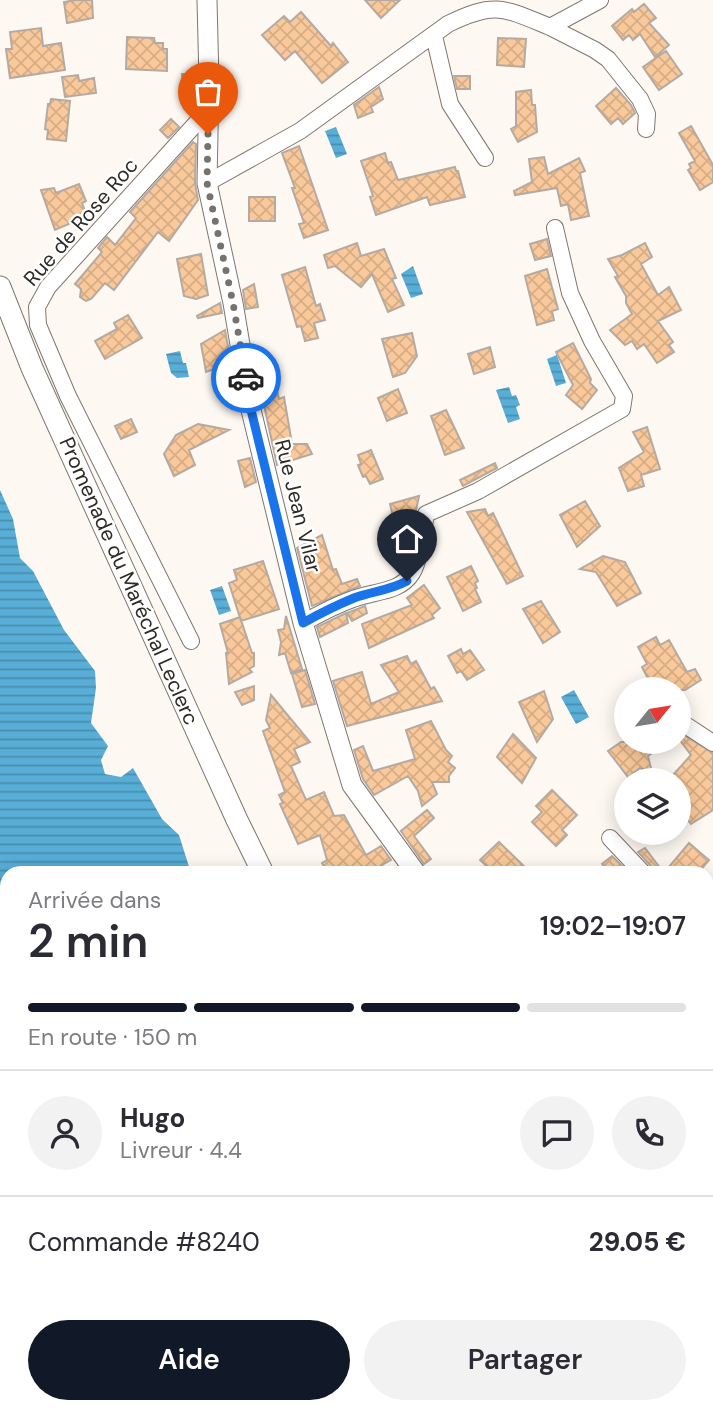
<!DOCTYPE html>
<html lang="fr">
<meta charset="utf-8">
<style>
:root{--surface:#fff;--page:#f2f2f3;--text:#2b2b33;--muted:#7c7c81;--line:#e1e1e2;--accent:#111827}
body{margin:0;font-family:"DM Sans",sans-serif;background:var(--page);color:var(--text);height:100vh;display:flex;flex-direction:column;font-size:26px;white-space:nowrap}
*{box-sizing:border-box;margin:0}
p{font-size:23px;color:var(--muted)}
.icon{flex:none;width:38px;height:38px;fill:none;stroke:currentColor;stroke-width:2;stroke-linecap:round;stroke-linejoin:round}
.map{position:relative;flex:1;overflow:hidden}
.side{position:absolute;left:0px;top:866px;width:714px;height:548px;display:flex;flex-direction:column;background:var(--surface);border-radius:21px 21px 0 0;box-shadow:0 4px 18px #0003}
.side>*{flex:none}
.needle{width:46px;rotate:60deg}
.buttons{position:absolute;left:614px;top:677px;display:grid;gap:14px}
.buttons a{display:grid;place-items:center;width:77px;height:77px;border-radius:50%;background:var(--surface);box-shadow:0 4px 18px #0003;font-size:35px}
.pin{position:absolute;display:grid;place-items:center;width:60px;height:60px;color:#fff;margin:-72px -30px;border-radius:50% 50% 50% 0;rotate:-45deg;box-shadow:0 0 7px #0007}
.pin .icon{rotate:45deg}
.courier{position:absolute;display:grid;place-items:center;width:70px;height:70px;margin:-35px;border:5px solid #1a73e8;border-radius:50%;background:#fff;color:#222;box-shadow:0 2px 9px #0007}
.head em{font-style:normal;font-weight:600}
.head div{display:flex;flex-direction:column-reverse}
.head{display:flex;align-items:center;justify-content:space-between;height:119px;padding:0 28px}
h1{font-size:46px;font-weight:600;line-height:52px}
.bar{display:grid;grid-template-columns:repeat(4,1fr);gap:10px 7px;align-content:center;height:84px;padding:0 28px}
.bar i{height:9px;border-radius:5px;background:var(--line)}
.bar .active{background:var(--accent)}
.bar p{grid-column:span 4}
.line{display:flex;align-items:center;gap:18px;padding:0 28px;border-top:2px solid var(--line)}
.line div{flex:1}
.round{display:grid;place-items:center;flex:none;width:74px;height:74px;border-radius:37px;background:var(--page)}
.action{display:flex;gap:14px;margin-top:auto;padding:14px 28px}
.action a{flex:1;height:80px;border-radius:42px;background:var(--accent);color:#fff;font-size:28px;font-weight:600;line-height:80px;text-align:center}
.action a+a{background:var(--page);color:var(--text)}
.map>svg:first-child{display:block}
.water{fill:url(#water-rules)}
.building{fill:url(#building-cross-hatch);stroke:#b4aaa1;stroke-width:2}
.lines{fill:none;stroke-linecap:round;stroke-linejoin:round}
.minor-casing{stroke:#80766e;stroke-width:18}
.tertiary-casing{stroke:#80766e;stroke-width:21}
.secondary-casing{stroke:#80766e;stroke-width:23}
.minor{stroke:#fff;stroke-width:16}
.tertiary{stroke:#fff;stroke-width:19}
.secondary{stroke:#fff;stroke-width:21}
.done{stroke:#77726d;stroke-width:7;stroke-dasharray:0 12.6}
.route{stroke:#1a73e8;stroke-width:9}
.labels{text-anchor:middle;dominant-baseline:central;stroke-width:5;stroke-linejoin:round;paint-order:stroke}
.street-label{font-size:21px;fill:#2e2a26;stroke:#fff}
</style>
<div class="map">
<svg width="713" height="1413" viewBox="0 0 713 1413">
<defs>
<pattern id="water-rules" width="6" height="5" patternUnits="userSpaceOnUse" patternTransform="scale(1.75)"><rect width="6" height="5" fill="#58aed7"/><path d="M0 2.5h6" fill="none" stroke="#498eae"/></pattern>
<pattern id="building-cross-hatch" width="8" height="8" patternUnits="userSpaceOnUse" patternTransform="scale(1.75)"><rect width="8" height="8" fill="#fac99b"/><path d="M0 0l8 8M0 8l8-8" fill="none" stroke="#d7ad85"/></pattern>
</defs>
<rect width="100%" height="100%" fill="#fef8f2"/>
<!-- water -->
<path class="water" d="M336,127L347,154L336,158L325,131Z
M413,266L423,294L411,298L401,274Z
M180,351L183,363H186L189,377L177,378L171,373L166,354Z
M557,355L566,383L556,386L547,359Z
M509,387L512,396L516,395L520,405L516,407L520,419L508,423L496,390Z
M0,490L13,519L20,558L33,571L64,630L95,671L96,688L91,723L108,746L101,760L105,774L121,777L133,768L162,819L179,835L191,873H7V1407H707V1314L713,1316V1413H0Z
M222,586L231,611L219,615L210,590Z
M574,690L589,717L576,724L561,697Z"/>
<!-- building -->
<path class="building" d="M76,0H92L93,18L67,23L64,2Z
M365,0H400L381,18Z
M644,4L656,18L649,23L669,45L655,57L640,34L633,40L629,35L623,40L612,26L632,9L634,12Z
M301,12L331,46L333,43L348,62L322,83L295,51L285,60L262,35L284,16L290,22Z
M41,28L43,46L61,43L65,70L10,78L6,49H12L10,32Z
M127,37L154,38L155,43H163V49H167V71L126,69Z
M498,38L526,39L524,67L497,65Z
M666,51L682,74L659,90L643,67Z
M182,74H197L196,95L183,96Z
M78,75L79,81L94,78L96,93L65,97L62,77Z
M454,76H470V89H457Z
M379,87L383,99L371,107L373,112L358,118L354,105Z
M616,88L631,105L635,113L623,124L618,118L611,124L596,106Z
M531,90L532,105H535L537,132L518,142L511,129L516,126V92Z
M51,99L70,101L66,141L47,139L48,130L45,129L48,104H50Z
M171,119L179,127L168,138L160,130Z
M691,126L713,165V182L700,190L688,170L691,168L689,164L695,161L679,133Z
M193,142L196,144L195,183L198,200L169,241L158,232L114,290L105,283L91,299L86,301L80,297L81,289L75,284L102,252L98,248L107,237L115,245L136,218L130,212Z
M299,146L328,230L304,238L299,224L304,223L292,188H295L282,153Z
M385,153L388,163L391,162L398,180L455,167L456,171H458L465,197L430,205L427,197L376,215L370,197L373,196L361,161Z
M544,157L548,174L579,158L585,171L580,173L589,216L571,220L568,204L561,206L557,188L515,195L514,191L532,182L529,159Z
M79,184L86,201L82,203L87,216L55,230L41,190L54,188L56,193Z
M249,197H275V221H249Z
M547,239L551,256L535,260L530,244Z
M357,243L361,256L384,249L396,278L392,279L404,305L388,312L372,274L361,287L335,266L328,268L324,255Z
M645,243L652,257L641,264L658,295L669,287L681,310L658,321L673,342L669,345L674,352L657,363L644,344L637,349L632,341L625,345L610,330L632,314L626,303V296L615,277L618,276L608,259L622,255Z
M201,254L208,295L196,299L184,296L177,259Z
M305,267L316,306L320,304L325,320L314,323L318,338L305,341L301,326L297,327L282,275Z
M547,269L558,309L552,311L554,320L537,325L525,276Z
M254,284L258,307L246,309L243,290Z
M220,303L222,313L198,318L197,316Z
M128,315L142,338L105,359L95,341L117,329L114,323Z
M225,330L231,363L206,372L201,344Z
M412,333L417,356L405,373L393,377L382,339Z
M573,343L591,379L590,383L597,390L582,409L566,395L573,385L556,352Z
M490,347L495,367L474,374L468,354Z
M274,378L279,399L284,397L292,444H307L312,454L277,465L259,382Z
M398,389L407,413L387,421L378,398Z
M446,410L464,448L445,455L431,416Z
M131,419L137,432L121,439L115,426Z
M198,424L229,430L189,450L195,465L174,476L164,454L176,435Z
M647,427L660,469L641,475L644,486L628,491L619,468L644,452L633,432Z
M371,450L383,479L370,484L366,476L363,477L358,465L361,464L358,455Z
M250,458L256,482L245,487L238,461Z
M495,463L497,468L463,486L460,480Z
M419,496L414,520L396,530L390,504Z
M585,501L600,526L577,547L560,515Z
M485,509L488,516L493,513L523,576L507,584L467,512Z
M322,535L333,570L336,569L342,584L357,579L360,586L312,606L297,548Z
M603,556L625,562L641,593L617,606L596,572L580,569Z
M263,561L279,609L241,621L229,583L237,580L234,570Z
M471,566L478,581L475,583L477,588L475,589L481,602L463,611L447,577Z
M424,585L440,608L432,615L434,618L369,648L362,624L412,605L407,598Z
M541,601L560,632L543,643L523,609Z
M365,606L367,613L352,621L347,613Z
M346,613L348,623L320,637L317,627Z
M286,616L302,669L291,673L285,653L279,655L281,642L278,630L284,629Z
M240,617L252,653H254V666L249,669L252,672L229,684L226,653H228L220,624Z
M656,637L660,645L669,640L687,672L695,669L701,680L685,690H654L642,667L647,664L638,647Z
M461,649L463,654L470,650L484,670L467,680L461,671L457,673L448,656Z
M407,656L411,664L416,661L431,689L434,687L442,701L347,726L333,681L362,672L371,704L399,692L381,665Z
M305,670L315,704L302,707L292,674Z
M254,686V700L242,705L235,692Z
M544,691L553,719L537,742L519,702Z
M271,695L310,742L294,749L300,762L291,766L306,800L324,792L334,816L344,815L366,855L381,846L391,860L382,865L383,868L374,873H328L322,863L327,860L320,835L298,844L280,804L283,803L279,795L285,792L263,731L270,728L266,720Z
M431,721L446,750L452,756L448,762L455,768L449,776V782H432L437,794L422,806L418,791L408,776L374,795L363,779L354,750L363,746L373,771L415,759L406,730Z
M679,732L713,753V810L691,824L679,809V780L673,775L691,755L679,739Z
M513,734L536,758L522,783L497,757Z
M621,742H646L654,752L648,756L652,772L640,768L628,777L608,751Z
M552,790L577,815L562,830L567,835L556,846L532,822L542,812L536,806Z
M427,810L434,818L414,836L431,859L424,864L401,831Z
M499,842L531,873H494L480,860Z
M689,843L709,860L698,873H653L651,866L638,852L645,848L664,873Z
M612,856L629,873H602L607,870L602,864Z"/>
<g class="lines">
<defs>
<path id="minor" d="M550,27L595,50L608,59L640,99L647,114L646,129
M434,36L450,104L485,158
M207,183L300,131L448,24C495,1 504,8 550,27L600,0
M303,623C319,614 336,605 353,599C373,591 400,593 412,573C420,560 423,530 426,514L478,491L622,409L624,396L592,341L570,293L555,228
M191,641L68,396L38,325L37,307L48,287L209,109
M687,726L713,743
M610,838L643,873
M707,929L713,934
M707,1051L713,999"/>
<path id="tertiary" d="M207,0L209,82L207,183L233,303L251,410L303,623L352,785L416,873
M707,1080L713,1083"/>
<path id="secondary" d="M0,287L32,368L237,820L263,873
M707,1211H713"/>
</defs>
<!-- minor casing -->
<use href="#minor" class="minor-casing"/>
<!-- tertiary casing -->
<use href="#tertiary" class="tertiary-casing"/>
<!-- secondary casing -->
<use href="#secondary" class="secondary-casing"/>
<!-- minor -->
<use href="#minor" class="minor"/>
<!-- tertiary -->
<use href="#tertiary" class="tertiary"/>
<!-- secondary -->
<use href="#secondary" class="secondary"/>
</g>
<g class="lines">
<!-- done -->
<path class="done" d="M208,134L207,183L233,303L246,378"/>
<!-- route -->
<path class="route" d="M246,378L251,410L303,623C319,614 337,605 354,598C373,591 388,591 407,581"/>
</g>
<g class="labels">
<!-- street labels -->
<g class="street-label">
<text transform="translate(81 222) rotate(-49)">Rue de Rose Roc</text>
<text transform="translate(298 506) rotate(76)">Rue Jean Vilar</text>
<text transform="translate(129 581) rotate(66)">Promenade du Maréchal Leclerc</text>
</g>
</g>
</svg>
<div class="buttons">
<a><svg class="needle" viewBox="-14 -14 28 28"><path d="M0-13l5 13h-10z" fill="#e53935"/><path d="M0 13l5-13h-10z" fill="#7c7c81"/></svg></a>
<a><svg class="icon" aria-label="layers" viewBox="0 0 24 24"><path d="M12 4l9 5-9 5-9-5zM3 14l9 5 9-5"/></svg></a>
</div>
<div class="pin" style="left:208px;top:134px;background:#ea580c"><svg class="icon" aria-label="bag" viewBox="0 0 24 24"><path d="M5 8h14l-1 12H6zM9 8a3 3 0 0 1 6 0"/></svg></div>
<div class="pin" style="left:407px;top:581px;background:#1f2937"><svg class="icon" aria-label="home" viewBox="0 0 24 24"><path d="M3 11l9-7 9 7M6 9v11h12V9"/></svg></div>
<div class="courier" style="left:246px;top:378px"><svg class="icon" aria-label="car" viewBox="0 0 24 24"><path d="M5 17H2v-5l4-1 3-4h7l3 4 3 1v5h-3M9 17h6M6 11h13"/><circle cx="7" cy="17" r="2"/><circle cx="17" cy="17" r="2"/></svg></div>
<section class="side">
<div class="head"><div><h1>2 min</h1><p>Arrivée dans</p></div><em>19:02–19:07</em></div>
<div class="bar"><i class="active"></i><i class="active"></i><i class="active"></i><i></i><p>En route · 150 m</p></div>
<div class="line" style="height:126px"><a class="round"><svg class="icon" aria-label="person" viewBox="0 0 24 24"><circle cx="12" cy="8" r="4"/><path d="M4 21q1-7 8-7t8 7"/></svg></a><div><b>Hugo</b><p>Livreur · 4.4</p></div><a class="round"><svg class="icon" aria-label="chat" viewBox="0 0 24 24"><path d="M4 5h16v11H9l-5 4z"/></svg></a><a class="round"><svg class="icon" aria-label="phone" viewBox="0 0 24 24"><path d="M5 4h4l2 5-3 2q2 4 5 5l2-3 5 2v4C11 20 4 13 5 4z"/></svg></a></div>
<div class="line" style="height:91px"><div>Commande #8240</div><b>29.05 €</b></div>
<div class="action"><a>Aide</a><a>Partager</a></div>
</section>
</div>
